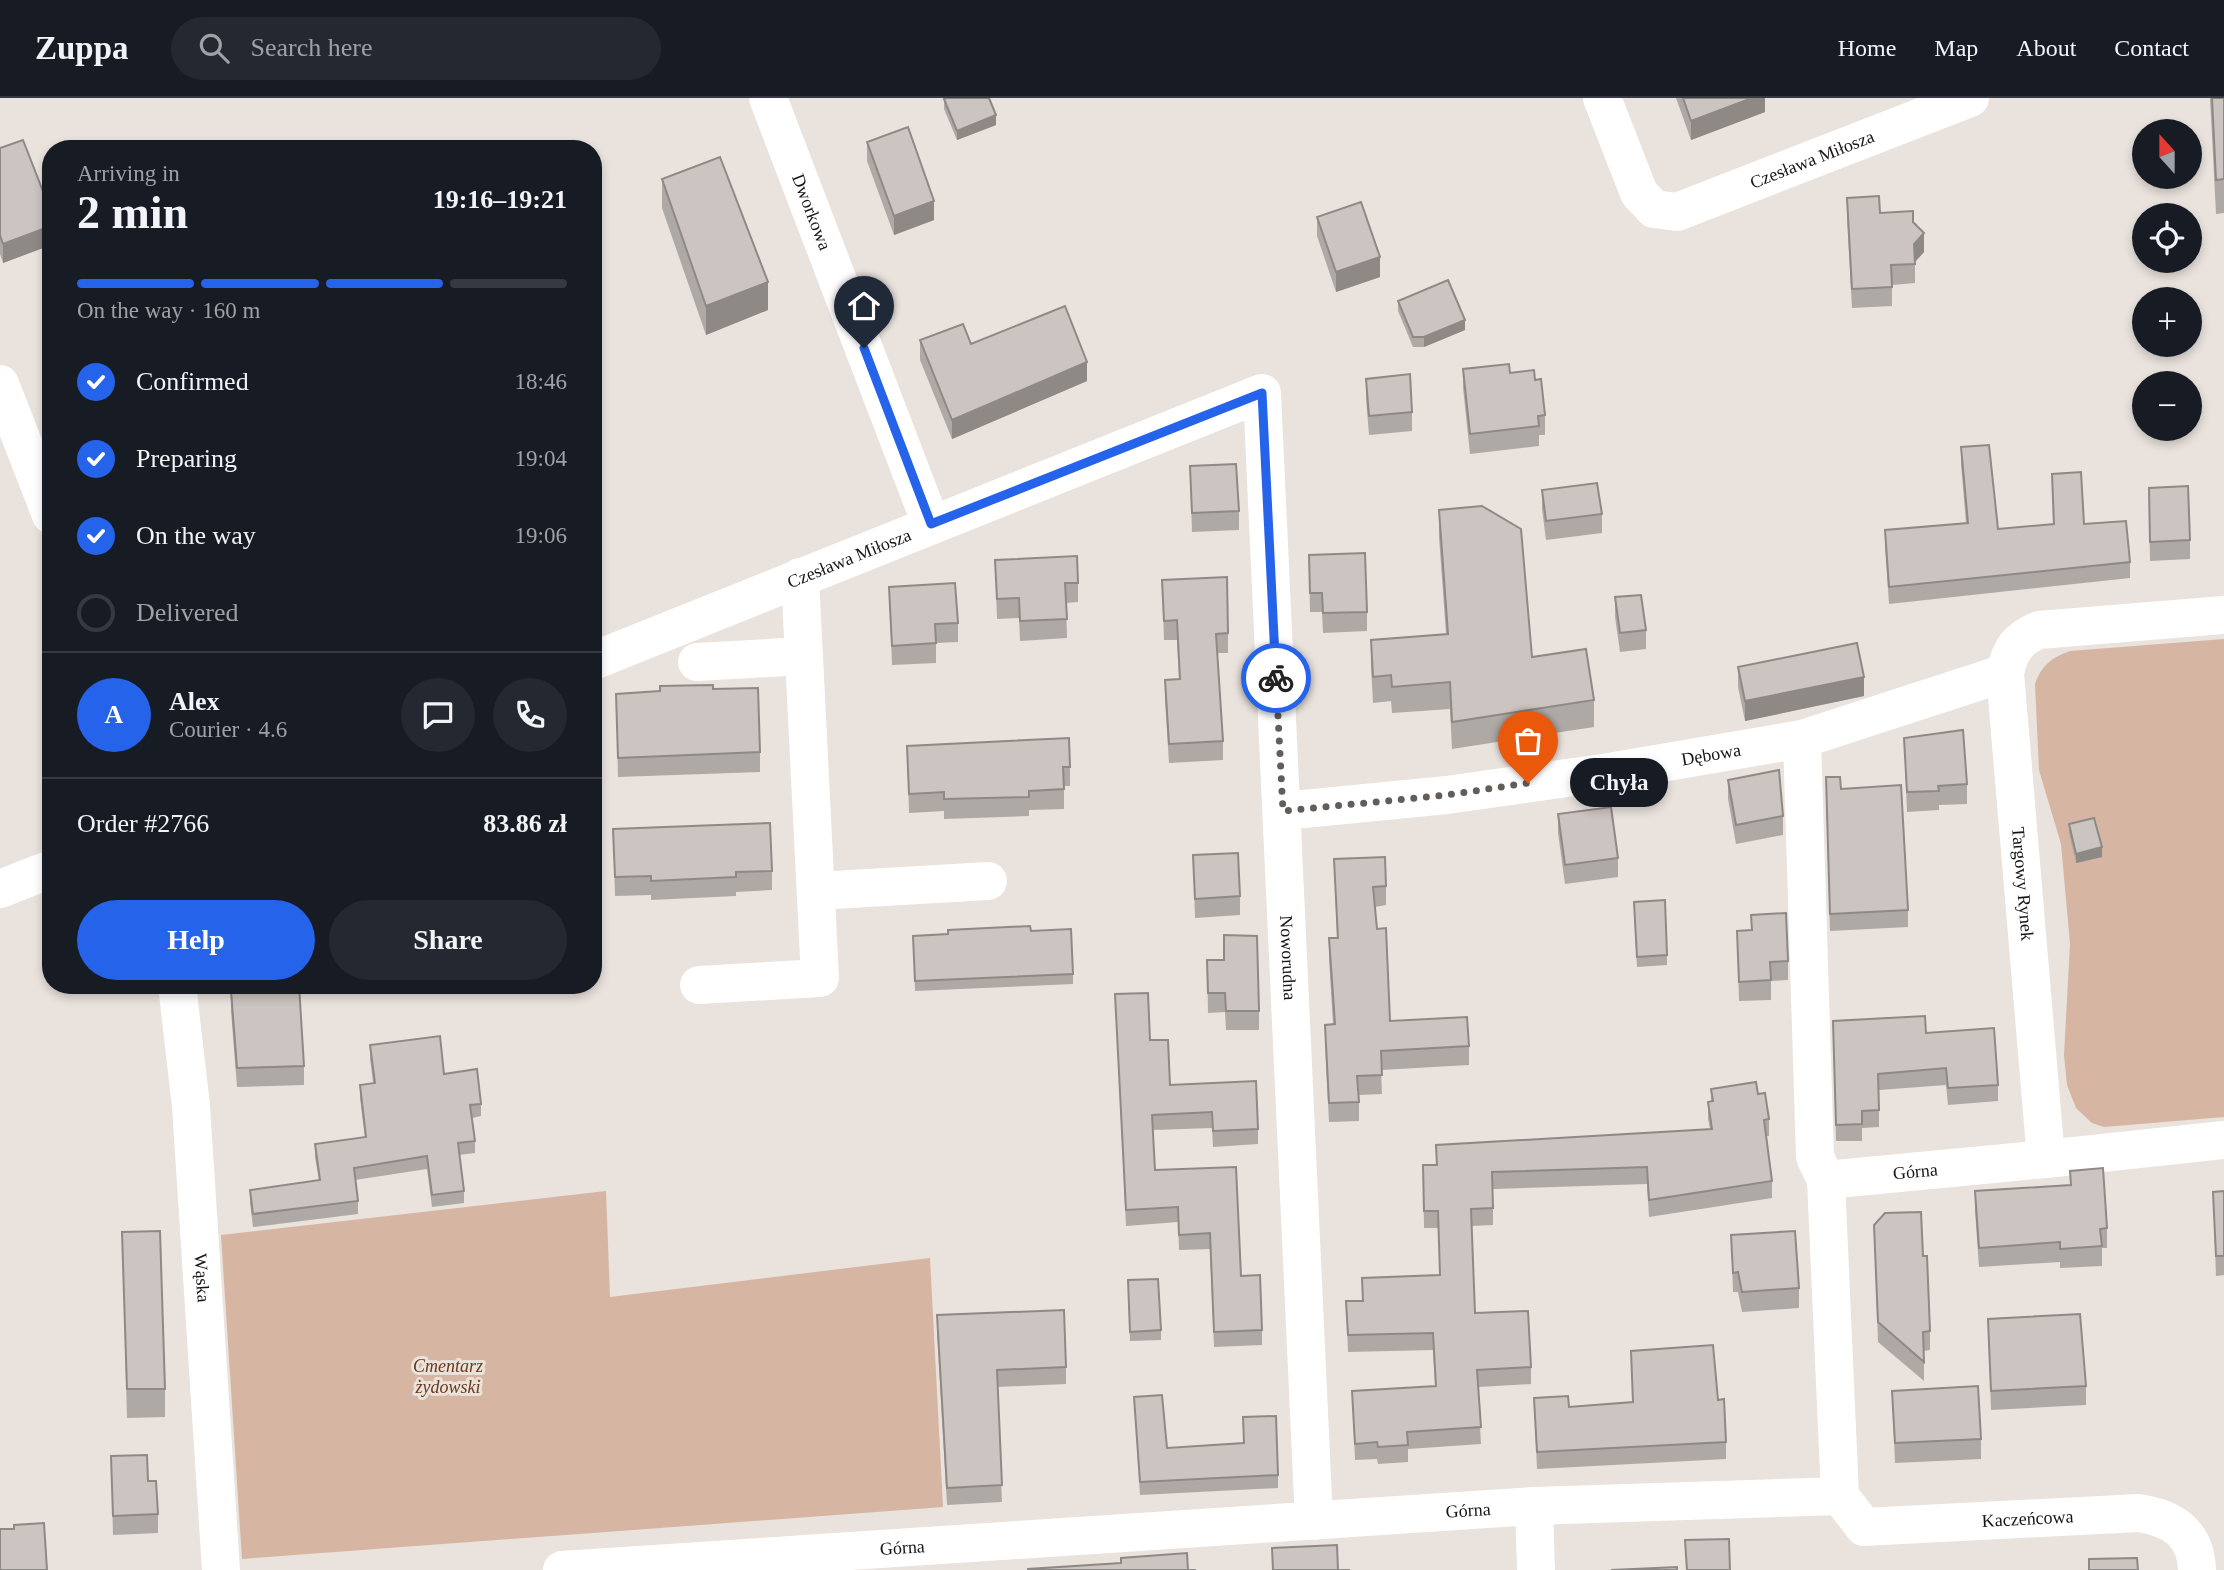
<!DOCTYPE html>
<meta charset="utf-8">
<style>
:root{--surface:#171b24;--page:#242831;--text:#f1f3f6;--muted:#9ea1a6;--line:#363941;--accent:#2563eb}
body{margin:0;font-family:"Times New Roman",serif;background:var(--page);color:var(--text);height:100vh;display:flex;flex-direction:column;font-size:26px;white-space:nowrap}
*{box-sizing:border-box;margin:0}
p{font-size:23px;color:var(--muted)}
.icon{flex:none;width:38px;height:38px;fill:none;stroke:currentColor;stroke-width:2;stroke-linecap:round;stroke-linejoin:round}
.map{position:relative;flex:1;overflow:hidden}
.sheet{position:absolute;left:42px;top:42px;width:560px;height:854px;display:flex;flex-direction:column;background:var(--surface);border-radius:28px;box-shadow:0 4px 10px #0003}
.sheet>*{flex:none}
.needle{width:46px;rotate:339deg}
.tools{position:absolute;left:2132px;top:21px;display:grid;gap:14px}
.tools a{display:grid;place-items:center;width:70px;height:70px;border-radius:50%;background:var(--surface);box-shadow:0 4px 10px #0003;font-size:35px}
.pin{position:absolute;display:grid;place-items:center;width:60px;height:60px;color:#fff;margin:-72px -30px;border-radius:50% 50% 50% 0;rotate:-45deg;box-shadow:0 0 7px #0007}
.pin .icon{rotate:45deg}
.courier{position:absolute;display:grid;place-items:center;width:70px;height:70px;margin:-35px;border:5px solid #2563eb;border-radius:50%;background:#fff;color:#222;box-shadow:0 2px 9px #0007}
.bubble{position:absolute;height:49px;border-radius:24px;background:var(--surface);box-shadow:0 4px 10px #0003;font-size:23px;font-weight:700;line-height:49px;text-align:center}
.headline em{font-style:normal;font-weight:700}
.headline div{display:flex;flex-direction:column-reverse}
.headline{display:flex;align-items:center;justify-content:space-between;height:119px;padding:0 35px}
h1{font-size:46px;font-weight:700;line-height:52px}
.bar{display:grid;grid-template-columns:repeat(4,1fr);gap:10px 7px;align-content:center;height:84px;padding:0 35px}
.bar i{height:9px;border-radius:5px;background:var(--line)}
.bar .selected{background:var(--accent)}
.bar p{grid-column:span 4}
.line{display:flex;align-items:center;gap:18px;padding:0 35px;border-top:2px solid var(--line)}
.line div{flex:1}
.round{display:grid;place-items:center;flex:none;width:74px;height:74px;border-radius:37px;background:var(--page)}
ol{padding:0 35px;list-style:none}
li{display:flex;align-items:center;gap:21px;height:77px}
li p{margin-inline-start:auto}
li .icon{padding:7px;border-radius:50%;background:var(--accent);color:#fff;stroke-width:4}
li:last-child{color:var(--muted)}
li i{width:38px;height:38px;border:4px solid var(--line);border-radius:50%}
.button{display:flex;gap:14px;margin-top:auto;padding:14px 35px}
.button a{flex:1;height:80px;border-radius:42px;background:var(--accent);color:#fff;font-size:28px;font-weight:700;line-height:80px;text-align:center}
.button a+a{background:var(--page);color:var(--text)}
header{display:flex;align-items:center;gap:42px;box-sizing:border-box;height:98px;padding:0 35px;background:var(--surface);border-bottom:2px solid var(--line)}
header strong{font-size:33px}
nav{display:flex;gap:38px;margin-inline-start:auto;font-size:24px}
.search{width:490px;height:63px;background:var(--page);display:flex;align-items:center;gap:18px;box-sizing:border-box;padding:0 24px;border-radius:38px;color:var(--muted);font-size:26px}
.map>svg:first-child{display:block}
.green{fill:#d6b5a2}
.lines{fill:none;stroke-linecap:round;stroke-linejoin:round}
.minor{stroke:#fff;stroke-width:38}
.wall{fill:#afa9a5}
.shaded-wall{fill:#8f8986}
.building{fill:#ccc4c0;stroke:#8f8986;stroke-width:2}
.done{stroke:#615d5a;stroke-width:7;stroke-dasharray:0 12.6}
.route{stroke:#2563eb;stroke-width:9}
.labels{text-anchor:middle;dominant-baseline:central;stroke-width:6;stroke-linejoin:round;paint-order:stroke}
.street-label{font-size:18px;fill:#181514;stroke:#e9e2dd}
.park-label{font-size:18px;font-style:italic;fill:#6e3915;stroke:#e9e2dd}
</style>
<header>
<strong>Zuppa</strong>
<div class="search"><svg class="icon" aria-label="search" viewBox="0 0 24 24"><circle cx="10" cy="10" r="6"/><path d="M15 15l6 6"/></svg>Search here</div>
<nav><a>Home</a><a>Map</a><a>About</a><a>Contact</a></nav>
</header>
<div class="map">
<svg width="2224" height="1472" viewBox="0 0 2224 1472">
<rect width="100%" height="100%" fill="#e9e2dd"/>
<!-- green -->
<path class="green" d="M2224,541V1019L2104,1029L2092,1025L2076,1010L2067,987L2064,957L2070,846L2061,746L2039,672L2035,586C2041,568 2052,559 2070,553Z
M606,1093L610,1199L930,1160L943,1409L242,1461L221,1137Z"/>
<g class="lines">
<!-- minor -->
<g class="minor">
<path id="s1" d="M768,0L931,426"/>
<path id="s2" d="M1602,0L1639,95L1654,111L1677,114L1970,0"/>
<path d="M0,286L51,417"/>
<path id="s3" d="M2224,517L2039,532C2017,541 2010,552 2005,575L2046,1061L2224,1042"/>
<path id="s4" d="M593,563L1262,295L1314,1423"/>
<path d="M697,564L804,558"/>
<path d="M1802,641L1815,1059L1826,1082"/>
<path id="s5" d="M1283,713L1447,697L1609,674L1802,641L2005,575"/>
<path d="M0,791L51,771"/>
<path d="M816,793L988,783"/>
<path id="s6" d="M177,887L191,1008L221,1472"/>
<path d="M699,887L820,880L800,479"/>
<path id="s7" d="M1840,1398L1826,1082L2046,1061"/>
<path id="s8" d="M1840,1398L1864,1429L2139,1415C2172,1420 2196,1435 2197,1472"/>
<path d="M1534,1408L1536,1472"/>
<path id="s9" d="M562,1472L1534,1408L1840,1398"/>
</g>
</g>
<!-- wall -->
<path class="wall" d="M1676,0H1765V14L1691,42Z
M2210,0H2224V115L2216,116Z
M944,1L996,27L957,42L944,11Z
M867,44L934,122L894,137L867,63Z
M0,50L51,114V147L3,165L0,156Z
M662,81L768,212L706,237L662,110Z
M1847,100L1880,115L1913,124L1924,154L1915,164V185L1892,187V208L1852,210L1847,119Z
M1317,119L1380,179L1336,194L1317,138Z
M1398,203L1465,232L1424,249H1413L1398,213Z
M920,242L971,246L1087,283L952,341L920,262Z
M1463,271L1510,275L1535,282L1545,317V337H1539V348L1470,356L1463,290Z
M1366,281L1412,314V333L1369,337L1366,300Z
M1961,349L1998,431L2053,427L2052,376L2084,426L2130,464V480L1889,506L1885,448V432L1966,425L1961,366Z
M1190,368L1239,413V432L1192,434Z
M1542,392L1602,416V435L1546,442L1542,411Z
M2149,409L2190,442V461L2150,463Z
M1439,412L1532,559L1594,602V629L1452,651L1450,611L1392,615L1391,603L1373,605L1371,568V542L1446,536L1439,439Z
M1309,457L1367,514V533L1323,535L1322,514H1310Z
M995,462L1078,485V504L1066,505L1067,540L1020,543L1019,520L997,521Z
M1162,482L1228,535V555H1217L1223,643V662L1169,665L1165,601V582L1179,581L1177,542H1164Z
M889,489L958,525V544L936,545V565L892,567Z
M1615,499L1646,532V551L1620,554L1615,519Z
M1738,569L1864,598L1745,623L1738,589Z
M713,591L760,654V674L618,679L616,596Z
M1904,640L1967,686V706L1939,707V712L1907,714Z
M907,648L1070,669V688H1064V711L1029,712V718L944,721V713L909,715Z
M1728,682L1783,718V737L1736,746L1728,701Z
M1841,691L1908,812V829L1830,833L1826,696Z
M1558,716L1618,760V779L1565,786L1558,735Z
M2069,726L2102,759L2076,765L2069,736Z
M613,731L772,773V792L736,794V798L651,802V797L615,798Z
M1193,757L1240,798V817L1195,820Z
M1334,761L1386,788V807L1375,809L1377,831L1390,923L1469,948V967L1381,972L1382,996L1359,997V1023L1329,1024L1325,946V927L1333,926L1329,860V840H1337Z
M1634,814L1667,857V867L1637,869Z
M1031,833L1073,876V886L915,893L913,838Z
M1737,833L1788,863V882L1771,883V902L1739,903Z
M1207,862L1259,913V932H1226L1225,914L1208,915Z
M231,893L304,968V987L237,989L231,913Z
M1115,896L1150,942L1170,987L1258,1031V1046L1213,1049L1212,1030L1153,1032L1155,1072L1236,1069L1241,1178L1262,1232V1247L1214,1249L1210,1151L1179,1152L1178,1124L1126,1128Z
M1926,935L1998,987V1003L1948,1007L1946,987L1879,992V1029L1862,1030V1043H1836L1833,939Z
M370,947L444,976L481,1006V1018L472,1020L475,1043V1055L459,1057L464,1093V1105L432,1109L427,1071L355,1082L358,1103V1116L253,1129L250,1105V1092L319,1082L315,1059V1046L365,1040L360,1000V987L373,985L370,960Z
M1711,991L1758,996L1769,1021V1038H1766L1772,1083V1100L1649,1119L1647,1086L1493,1091V1127L1471,1128L1475,1215L1531,1269V1286L1478,1289L1481,1346L1408,1351V1364L1378,1366L1377,1361L1355,1362L1352,1293L1435,1288L1433,1252L1348,1254L1346,1203H1363L1362,1180L1440,1177L1438,1130H1424L1423,1067H1436V1047L1710,1031L1708,1021V1004L1711,1003Z
M2070,1073L2107,1130V1150H2102V1168L2060,1170V1164L1979,1169L1975,1113V1093L2070,1087Z
M2224,1093V1177L2216,1178L2213,1094Z
M1874,1127L1923,1158L1930,1233V1252L1924,1253V1283L1878,1244Z
M122,1134L165,1291V1319L127,1320Z
M1731,1137L1799,1190V1210L1742,1214L1738,1194H1733Z
M1128,1192L1161,1232V1242L1130,1243Z
M937,1217L1066,1269V1286L997,1289L1002,1404L947,1407L937,1234Z
M1988,1221L2086,1288V1307L1991,1312Z
M1631,1253L1718,1302L1726,1344V1361L1537,1371L1534,1300L1569,1309L1633,1304Z
M1892,1293L1981,1341V1361L1895,1365Z
M1134,1299L1167,1350L1244,1345L1243,1319L1278,1377V1390L1140,1397Z
M111,1358L148,1383L158,1416V1435L113,1437Z"/>
<!-- shaded-wall -->
<path class="shaded-wall" d="M1752,0H1765V14L1691,42V23Z
M996,17V27L957,42V33Z
M934,103V122L894,137V118Z
M51,128V147L3,165V146Z
M1924,135V154L1914,165V146Z
M1380,159V179L1336,194V174Z
M768,184V212L706,237V208Z
M1465,222V232L1424,249V239Z
M1087,264V283L952,341V322Z
M1864,579V598L1745,623V603Z
M2102,749V759L2076,765V756Z"/>
<!-- building -->
<path class="building" d="M947,0H989L996,17L957,33L944,1Z
M1683,0H1752L1691,23Z
M2212,0H2224V81L2216,82Z
M908,29L934,103L894,118L867,44Z
M23,42L51,114V128L3,146L0,137V50Z
M720,59L768,184L706,208L662,81Z
M1879,98L1880,115L1913,113V124L1924,135L1914,146L1915,166L1891,167L1892,189L1852,191L1847,100Z
M1361,104L1380,159L1336,174L1317,119Z
M1448,182L1465,222L1424,239H1413L1398,203Z
M1065,208L1087,264L952,322L920,242L963,226L971,246Z
M1509,266L1510,275L1534,272L1535,282L1541,281L1545,317L1538,318L1539,328L1470,336L1463,271Z
M1410,276L1412,314L1369,318L1366,281Z
M1989,347L1998,431L2054,426L2052,376L2081,374L2084,426L2126,423L2130,464L1889,489L1885,432L1968,425L1961,349Z
M1236,366L1239,413L1192,415L1190,368Z
M1597,385L1602,416L1546,423L1542,392Z
M2188,388L2190,442L2150,444L2149,390Z
M1482,408L1521,431L1532,559L1586,551L1594,602L1452,624L1450,584L1392,589L1391,577L1373,579L1371,542L1448,536L1439,412Z
M1365,455L1367,514L1323,515L1322,495H1310L1309,457Z
M1077,458L1078,485H1065L1067,521L1020,523L1019,500L997,501L995,462Z
M1227,479L1228,535L1216,536L1223,643L1169,646L1165,582L1180,581L1177,522L1164,523L1162,482Z
M955,485L958,525L935,526L936,545L892,548L889,489Z
M1641,497L1646,532L1620,535L1615,499Z
M1857,545L1864,579L1745,603L1738,569Z
M713,587V591L758,590L760,654L618,660L616,596L660,593V588Z
M1963,632L1967,686L1938,688L1939,693L1907,694L1904,640Z
M1069,640L1070,669H1063L1064,691L1029,693V699L944,701V694L909,696L907,648Z
M1779,672L1783,718L1736,727L1728,682Z
M1826,679H1840L1841,691L1901,687L1908,812L1830,816Z
M1611,709L1618,760L1565,767L1558,716Z
M2094,720L2102,749L2076,756L2069,726Z
M770,725L772,773L736,774V779L651,783V778L615,779L613,731Z
M1238,755L1240,798L1195,801L1193,757Z
M1385,759L1386,788L1373,789L1377,831L1386,830L1390,923L1467,919L1469,948L1381,953L1382,977L1357,978L1359,1004L1329,1005L1325,927L1335,926L1329,840H1338L1334,761Z
M1665,802L1667,857L1637,859L1634,804Z
M1786,815L1788,863L1770,864L1771,882L1739,884L1737,833L1752,832L1751,817Z
M1030,828L1031,833L1071,831L1073,876L915,883L913,838L948,836V832Z
M1224,837L1257,838L1259,913H1226L1225,895H1208L1207,862H1224Z
M266,887H299L304,968L237,970L231,893H267Z
M1148,895L1150,942H1168L1170,987L1256,983L1258,1031L1213,1033L1212,1014L1152,1017L1155,1072L1236,1069L1241,1178L1260,1177L1262,1232L1214,1234L1210,1135L1179,1137L1178,1109L1126,1112L1115,896Z
M1925,918L1926,935L1994,930L1998,987L1948,990L1946,970L1878,976L1879,1012L1862,1013V1026L1836,1027L1833,923Z
M440,938L444,976L477,971L481,1006L470,1007L475,1043L458,1045L464,1093L432,1097L427,1058L354,1070L358,1103L253,1116L250,1092L320,1082L315,1046L366,1039L360,987L375,985L370,947Z
M1756,984L1758,996L1765,995L1769,1021L1764,1022L1772,1083L1649,1102L1647,1069L1492,1074L1493,1110L1471,1111L1475,1215L1528,1213L1531,1269L1477,1272L1481,1329L1407,1334L1408,1347L1378,1349L1377,1344L1355,1346L1352,1293L1436,1288L1433,1235L1348,1237L1346,1203H1363L1362,1180L1440,1177L1438,1113H1424L1423,1067H1437L1436,1047L1712,1031L1708,1004L1713,1003L1711,991Z
M2103,1070L2107,1130L2100,1131L2102,1148L2060,1151V1144L1979,1150L1975,1093L2071,1087L2070,1073Z
M2224,1093V1158H2216L2213,1094Z
M1921,1114L1923,1158H1927L1930,1233L1923,1234L1924,1264L1878,1224L1874,1127L1885,1115Z
M160,1133L165,1291H127L122,1134Z
M1795,1133L1799,1190L1742,1194L1738,1174L1733,1175L1731,1137Z
M1158,1181L1161,1232L1130,1234L1128,1182Z
M1064,1212L1066,1269L997,1272L1002,1387L947,1390L937,1217Z
M2080,1216L2086,1288L1991,1293L1988,1221Z
M1713,1247L1718,1302L1724,1301L1726,1344L1537,1354L1534,1300L1568,1298L1569,1309L1633,1304L1631,1253Z
M1978,1288L1981,1341L1895,1345L1892,1293Z
M1162,1297L1167,1350L1244,1345L1243,1319L1276,1318L1278,1377L1140,1384L1134,1299Z
M147,1357L148,1383H156L158,1416L113,1418L111,1358Z
M44,1425L47,1472H0V1431H14V1427Z
M1729,1441L1730,1472H1687L1685,1442Z
M1337,1447L1338,1472H1350H1273L1272,1450Z
M1187,1455L1188,1472H1196H1028V1471L1121,1465V1460Z
M2137,1460L2138,1472H2089V1461Z
M1677,1469V1472H1611Z"/>
<g class="lines">
<!-- done -->
<path class="done" d="M1276,580L1283,713L1447,697L1528,685"/>
<!-- route -->
<path class="route" d="M864,250L931,426L1262,295L1276,580"/>
</g>
<g class="labels">
<!-- street labels -->
<g class="street-label">
<text stroke="none"><textPath href="#s2" startOffset="292">Czesława Miłosza</textPath></text>
<text stroke="none"><textPath href="#s1" startOffset="122">Dworkowa</textPath></text>
<text stroke="none"><textPath href="#s4" startOffset="276">Czesława Miłosza</textPath></text>
<text stroke="none"><textPath href="#s5" startOffset="432">Dębowa</textPath></text>
<text stroke="none"><textPath href="#s3" startOffset="455">Targowy Rynek</textPath></text>
<text stroke="none"><textPath href="#s4" startOffset="1286">Noworudna</textPath></text>
<text stroke="none"><textPath href="#s7" startOffset="406">Górna</textPath></text>
<text stroke="none"><textPath href="#s6" startOffset="294">Wąska</textPath></text>
<text stroke="none"><textPath href="#s9" startOffset="908">Górna</textPath></text>
<text stroke="none"><textPath href="#s8" startOffset="203">Kaczeńcowa</textPath></text>
<text stroke="none"><textPath href="#s9" startOffset="341">Górna</textPath></text>
</g>
<!-- park labels -->
<g class="park-label">
<text x="448" y="1268">Cmentarz<tspan x="448" dy="21">żydowski</tspan></text>
</g>
</g>
</svg>
<div class="tools">
<a><svg class="needle" viewBox="-14 -14 28 28"><path d="M0-13l5 13h-10z" fill="#e53935"/><path d="M0 13l5-13h-10z" fill="#9ea1a6"/></svg></a>
<a><svg class="icon" aria-label="locate" viewBox="0 0 24 24"><circle cx="12" cy="12" r="6"/><path d="M12 2v4M12 18v4M2 12h4M18 12h4"/></svg></a>
<a>+</a>
<a>−</a>
</div>
<div class="pin" style="left:1528px;top:685px;background:#ea580c"><svg class="icon" aria-label="bag" viewBox="0 0 24 24"><path d="M5 8h14l-1 12H6zM9 8a3 3 0 0 1 6 0"/></svg></div>
<div class="pin" style="left:864px;top:250px;background:#1f2937"><svg class="icon" aria-label="home" viewBox="0 0 24 24"><path d="M3 11l9-7 9 7M6 9v11h12V9"/></svg></div>
<div class="courier" style="left:1276px;top:580px"><svg class="icon" aria-label="bike" viewBox="0 0 24 24"><circle cx="6" cy="16" r="4"/><circle cx="18" cy="16" r="4"/><path d="M6 16l4-8h5l3 8M10 8l3 8H6M13 5h3"/></svg></div>
<div class="bubble" style="left:1570px;top:660px;width:98px">Chyła</div>
<section class="sheet">
<div class="headline"><div><h1>2 min</h1><p>Arriving in</p></div><em>19:16–19:21</em></div>
<div class="bar"><i class="selected"></i><i class="selected"></i><i class="selected"></i><i></i><p>On the way · 160 m</p></div>
<ol>
<li><svg class="icon" aria-label="check" viewBox="0 0 24 24"><path d="M5 12l5 5 9-10"/></svg>Confirmed<p>18:46</p></li>
<li><svg class="icon" aria-label="check" viewBox="0 0 24 24"><path d="M5 12l5 5 9-10"/></svg>Preparing<p>19:04</p></li>
<li><svg class="icon" aria-label="check" viewBox="0 0 24 24"><path d="M5 12l5 5 9-10"/></svg>On the way<p>19:06</p></li>
<li><i></i>Delivered</li>
</ol>
<div class="line" style="height:126px"><b class="round" style="background:var(--accent);color:#fff">A</b><div><b>Alex</b><p>Courier · 4.6</p></div><a class="round"><svg class="icon" aria-label="chat" viewBox="0 0 24 24"><path d="M4 5h16v11H9l-5 4z"/></svg></a><a class="round"><svg class="icon" aria-label="phone" viewBox="0 0 24 24"><path d="M5 4h4l2 5-3 2q2 4 5 5l2-3 5 2v4C11 20 4 13 5 4z"/></svg></a></div>
<div class="line" style="height:91px"><div>Order #2766</div><b>83.86 zł</b></div>
<div class="button"><a>Help</a><a>Share</a></div>
</section>
</div>
